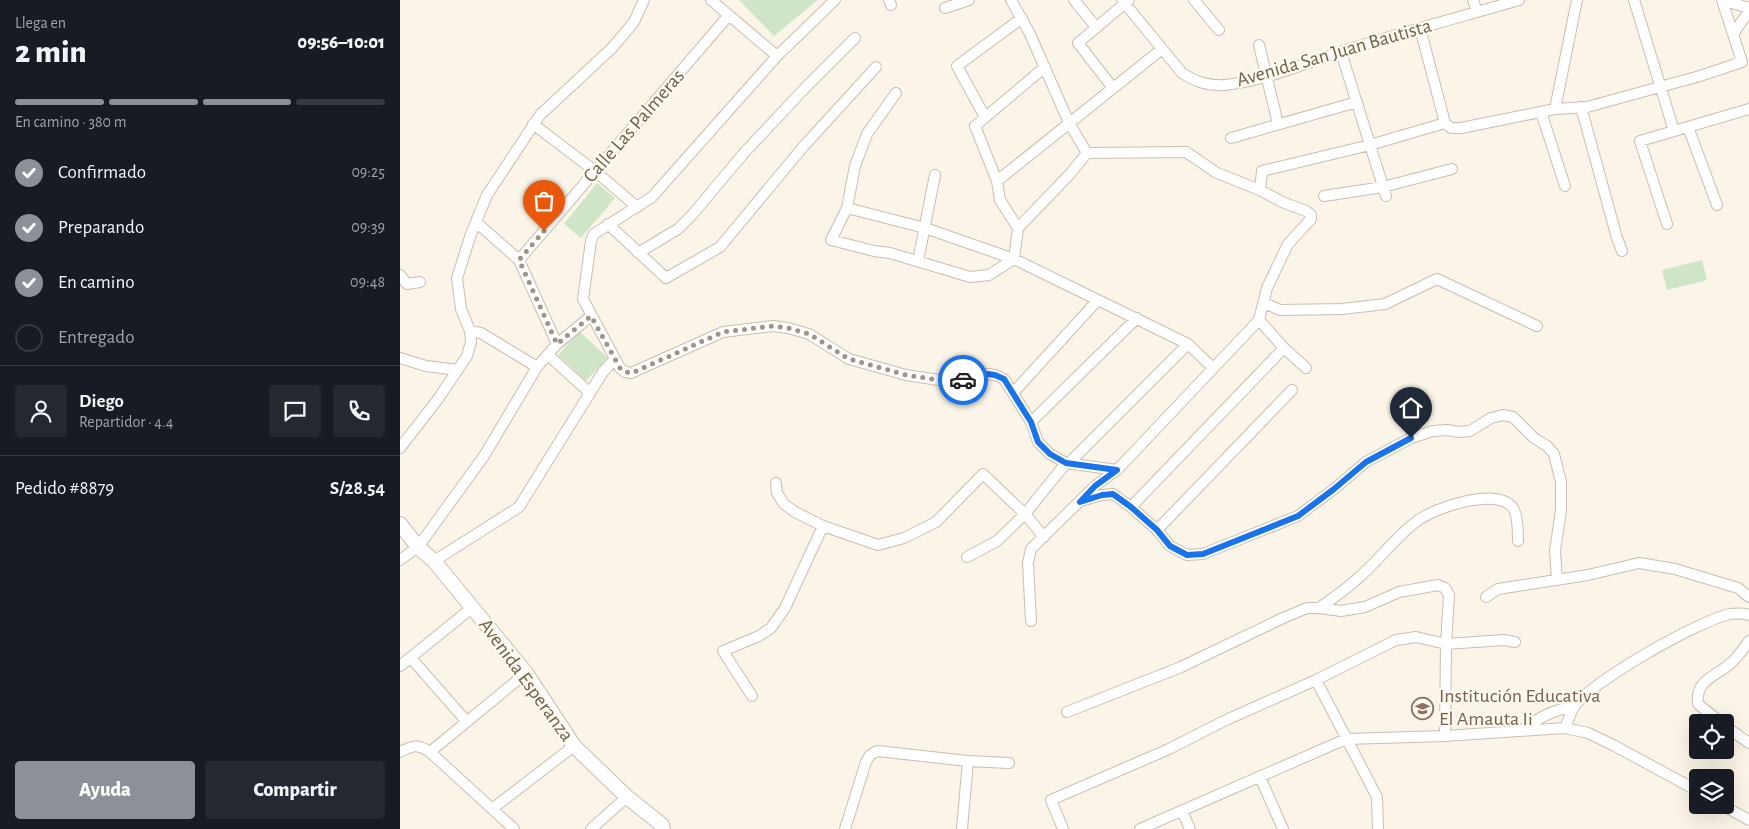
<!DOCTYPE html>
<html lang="es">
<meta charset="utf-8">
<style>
:root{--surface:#171b24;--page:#242831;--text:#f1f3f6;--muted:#9ea1a6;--line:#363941;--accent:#8c9099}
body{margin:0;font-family:"Alegreya Sans",sans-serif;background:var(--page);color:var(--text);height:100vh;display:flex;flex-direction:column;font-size:19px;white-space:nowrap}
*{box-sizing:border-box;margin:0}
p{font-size:16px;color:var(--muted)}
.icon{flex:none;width:28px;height:28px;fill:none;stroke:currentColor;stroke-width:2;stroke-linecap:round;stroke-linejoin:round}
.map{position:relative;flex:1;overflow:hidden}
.panel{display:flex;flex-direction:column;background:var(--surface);width:400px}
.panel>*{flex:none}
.tools{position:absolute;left:1289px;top:714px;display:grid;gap:10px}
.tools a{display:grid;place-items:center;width:45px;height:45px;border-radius:5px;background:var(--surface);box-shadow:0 5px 20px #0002;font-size:25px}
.pin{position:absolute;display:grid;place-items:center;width:42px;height:42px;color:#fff;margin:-51px -21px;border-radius:50% 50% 50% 0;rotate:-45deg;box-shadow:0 0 5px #0007}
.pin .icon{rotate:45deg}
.courier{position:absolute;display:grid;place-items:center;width:50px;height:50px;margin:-25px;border:4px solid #1a73e8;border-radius:50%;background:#fff;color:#222;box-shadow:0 1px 6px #0007}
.summary em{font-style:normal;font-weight:800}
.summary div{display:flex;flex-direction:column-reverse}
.summary{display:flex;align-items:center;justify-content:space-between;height:85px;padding:0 15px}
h1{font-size:32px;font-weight:800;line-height:38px}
.bar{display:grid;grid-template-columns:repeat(4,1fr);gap:8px 5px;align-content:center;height:60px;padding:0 15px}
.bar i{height:6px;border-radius:4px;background:var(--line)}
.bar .current{background:var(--accent)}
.bar p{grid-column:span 4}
.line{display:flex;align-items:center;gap:12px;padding:0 15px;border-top:1px solid var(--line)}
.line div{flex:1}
.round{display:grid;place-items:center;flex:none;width:52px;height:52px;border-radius:5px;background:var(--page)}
ol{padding:0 15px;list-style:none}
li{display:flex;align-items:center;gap:15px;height:55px}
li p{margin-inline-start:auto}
li .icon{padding:5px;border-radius:50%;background:var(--accent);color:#fff;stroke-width:4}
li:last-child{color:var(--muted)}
li i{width:28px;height:28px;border:2px solid var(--line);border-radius:50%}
.primary-button{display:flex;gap:10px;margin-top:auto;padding:10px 15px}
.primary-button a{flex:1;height:58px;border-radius:5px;background:var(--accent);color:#fff;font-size:20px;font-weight:800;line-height:58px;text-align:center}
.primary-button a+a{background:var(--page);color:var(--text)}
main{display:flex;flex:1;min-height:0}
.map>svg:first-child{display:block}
.green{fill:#d0e5c8}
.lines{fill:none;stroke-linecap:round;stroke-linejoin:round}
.street-casing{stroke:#cabeaf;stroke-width:12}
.secondary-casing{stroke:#ccbfad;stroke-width:16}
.street{stroke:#fff;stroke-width:10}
.secondary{stroke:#fff;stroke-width:14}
.done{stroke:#a09485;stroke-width:5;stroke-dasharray:0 9}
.route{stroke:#1a73e8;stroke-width:6}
.labels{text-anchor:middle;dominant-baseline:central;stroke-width:4.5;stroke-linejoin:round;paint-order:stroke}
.street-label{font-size:20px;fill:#705f4f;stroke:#fdf9ed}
.education-label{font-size:20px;fill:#785e54;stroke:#fdf9ed;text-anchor:start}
</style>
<main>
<section class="panel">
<div class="summary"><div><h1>2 min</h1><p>Llega en</p></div><em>09:56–10:01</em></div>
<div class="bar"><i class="current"></i><i class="current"></i><i class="current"></i><i></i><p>En camino · 380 m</p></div>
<ol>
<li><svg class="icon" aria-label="check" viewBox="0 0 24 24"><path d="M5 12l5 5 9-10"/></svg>Confirmado<p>09:25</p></li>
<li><svg class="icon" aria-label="check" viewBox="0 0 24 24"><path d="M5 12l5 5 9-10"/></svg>Preparando<p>09:39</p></li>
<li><svg class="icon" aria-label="check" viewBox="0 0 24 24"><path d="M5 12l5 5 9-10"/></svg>En camino<p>09:48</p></li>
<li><i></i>Entregado</li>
</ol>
<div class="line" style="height:90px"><a class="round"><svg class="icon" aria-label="person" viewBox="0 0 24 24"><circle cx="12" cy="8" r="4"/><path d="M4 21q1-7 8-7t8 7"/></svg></a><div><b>Diego</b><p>Repartidor · 4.4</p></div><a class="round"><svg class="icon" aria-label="chat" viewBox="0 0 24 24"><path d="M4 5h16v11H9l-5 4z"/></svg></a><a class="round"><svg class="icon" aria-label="phone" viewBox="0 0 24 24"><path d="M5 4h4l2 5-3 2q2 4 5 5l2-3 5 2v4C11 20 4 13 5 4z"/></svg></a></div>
<div class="line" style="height:65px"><div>Pedido #8879</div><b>S/28.54</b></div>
<div class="primary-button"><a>Ayuda</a><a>Compartir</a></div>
</section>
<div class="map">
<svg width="1349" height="829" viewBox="0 0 1349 829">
<rect width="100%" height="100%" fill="#faf5e8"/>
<!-- green -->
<path class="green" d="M339,0H418L374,36Z
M197,183L215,198L181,238L164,224Z
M1302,260L1307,280L1267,290L1262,270Z
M179,331L208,358L186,381L158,355Z"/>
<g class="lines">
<defs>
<path id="street" d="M311,0L377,56
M435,0L377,56L252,197L194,234L191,241L183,299L220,368L225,372L231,373L323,332L373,326L388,328L409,334L449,359L506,375L545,381L569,380L588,374L595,375L604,379L631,422L638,442L650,454L666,463L717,470
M489,0L491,5
M611,0L630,34L669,123L687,153L786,152L817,173L860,190L882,202L906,211L911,215V219L888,244L867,288L859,320L717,470L695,486L631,549L628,563L631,621
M674,0L696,27
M722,0L782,73C796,82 808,86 825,85C865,81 905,63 943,51C1001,33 1060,17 1119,0
M794,0L819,30
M1073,0L1077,12
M1234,0L1274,131
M1322,0L1349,8
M545,8L569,0
M1020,28L1045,123L1051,128H1061L1155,109L1187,107L1300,76L1342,62L1322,0
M1333,34L1349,11
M859,45L878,124
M941,52L986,196
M713,88L678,43L729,0
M496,93L467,134L455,166L447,208L431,240L474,251L490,253L570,277L589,275L614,259L618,228L600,200L597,181L575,126L645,67
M1181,107L1217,238L1222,251
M1155,109L1177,0
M1141,112L1165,186
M585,117L557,66L622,18
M133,124L195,171L237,207
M1288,127L1317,205
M831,138L957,102
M597,181L762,49
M860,190L862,171L970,145L1045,123
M924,196L983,187L1052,169
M447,208L525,228L614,259L788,344L813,368
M76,222L119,260L157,344
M208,224L266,278L320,247L403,147L476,67
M1267,224L1240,141L1349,109
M618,228L669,175L687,153
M238,253L278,229L292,215L344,153L405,88L455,38
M119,260L329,15
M518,261L535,175
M0,275L7,284L20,282
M864,303L880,310L942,309L985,304L1037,279L1137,326
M859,320L884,348L906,368
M70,331L81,333L137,367
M148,355L190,393
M0,358L26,366L58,370
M613,393L697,301
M631,422L737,318
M0,448L38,399L67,356L71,342L70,331L61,309L57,278L71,234L87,195L140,115L212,48L234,22L244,0
M669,463L788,344
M376,483L377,493L384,504L395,512L423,526L478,545L504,538L536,522L583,474L625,514L644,537
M681,501L702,495L713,494L731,507L757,530L770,546L787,555L803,554L898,516L934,489L966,462L1011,438L1033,431L1047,430L1059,432L1070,431L1091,418L1103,415L1113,417L1134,438L1147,446L1154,454L1161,482V510L1155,551L1157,580
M731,507L884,348
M757,530L892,390
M567,557L597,541L625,514L666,463
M0,560L18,547L84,456L137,367L157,344L191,316
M34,561L119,507L203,372L215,359
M1086,597L1098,589L1188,575L1239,563L1275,569L1338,588L1349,597
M919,608C932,599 945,590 956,580C978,562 994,538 1017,521C1034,508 1097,486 1113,508C1118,515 1118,532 1118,541
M11,658L67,722
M0,666L73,607
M916,680L977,797L978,829
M352,696L323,651L359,636L371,628L385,608L423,526
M667,712L781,667L883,618L907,608H919L941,611L965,607L999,592L1038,585L1045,588L1049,595L1046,644L1045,736
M1320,722L1298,704C1295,679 1316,677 1331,663C1338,657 1344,648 1349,641
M1325,726L1349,743
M1165,728C1168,722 1170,713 1174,707C1192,681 1298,621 1330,614C1337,613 1342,613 1349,615
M1121,731C1137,719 1153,709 1174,707
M0,752C14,745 17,744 30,752L114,829
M30,752L126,673
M568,761L609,763
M860,777L883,829
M1322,805L1349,820
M92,809L174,746
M782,811L790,829
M191,829L227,797
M445,829L466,762L470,755L477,751L568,761L562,829
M663,829L651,800L769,749L826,720L916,680L996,640L1016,637L1046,644L1104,640L1115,642
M740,829L946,739L1045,736L1165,728L1188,733L1213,745L1298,791"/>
<path id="secondary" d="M0,524L18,547L34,561L126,673L174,746L227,797L262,825L263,829"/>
</defs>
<!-- street casing -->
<use href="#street" class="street-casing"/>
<!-- secondary casing -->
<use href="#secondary" class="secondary-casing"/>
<!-- street -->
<use href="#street" class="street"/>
<!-- secondary -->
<use href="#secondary" class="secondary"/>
</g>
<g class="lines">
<!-- done -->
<path class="done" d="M144,231L119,260L157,344L191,316L220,368L225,372L232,373L323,332L373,326L388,328L409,334L449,359L506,375L545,381L563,380"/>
<!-- route -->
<path class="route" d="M563,380H569L588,374L595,375L604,379L631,422L638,442L650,454L666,463L717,470L695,486L680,502L702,495L713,494L731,507L757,530L770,546L787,555L803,554L898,516L934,489L966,462L1011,438"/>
</g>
<!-- icons -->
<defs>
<symbol id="school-ring" viewBox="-11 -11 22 22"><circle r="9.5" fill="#fdf9ed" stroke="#8d6e63" stroke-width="1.5"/><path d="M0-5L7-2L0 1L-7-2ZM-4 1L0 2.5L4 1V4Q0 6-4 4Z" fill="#8d6e63"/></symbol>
</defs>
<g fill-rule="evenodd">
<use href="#school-ring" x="1010" y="696" width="25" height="25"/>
</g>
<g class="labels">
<!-- street labels -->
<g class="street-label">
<text transform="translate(934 53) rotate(-16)">Avenida San Juan Bautista</text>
<text transform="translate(234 126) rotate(-49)">Calle Las Palmeras</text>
<text transform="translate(126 680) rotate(54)">Avenida Esperanza</text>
</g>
<!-- education labels -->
<g class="education-label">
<text x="1039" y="696">Institución Educativa<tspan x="1039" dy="23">El Amauta Ii</tspan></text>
</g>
</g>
</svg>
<div class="tools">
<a><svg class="icon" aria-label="locate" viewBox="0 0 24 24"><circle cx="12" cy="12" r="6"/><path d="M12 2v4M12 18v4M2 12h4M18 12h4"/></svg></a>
<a><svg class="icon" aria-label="layers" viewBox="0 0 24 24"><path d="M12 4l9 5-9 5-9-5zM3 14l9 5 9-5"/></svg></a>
</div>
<div class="pin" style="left:144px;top:231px;background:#ea580c"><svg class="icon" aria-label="bag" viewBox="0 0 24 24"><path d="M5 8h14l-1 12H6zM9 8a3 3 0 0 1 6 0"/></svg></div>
<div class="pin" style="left:1011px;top:438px;background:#1f2937"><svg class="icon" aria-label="home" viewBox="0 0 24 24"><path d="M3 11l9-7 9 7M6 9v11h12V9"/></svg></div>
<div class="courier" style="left:563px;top:380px"><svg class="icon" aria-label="car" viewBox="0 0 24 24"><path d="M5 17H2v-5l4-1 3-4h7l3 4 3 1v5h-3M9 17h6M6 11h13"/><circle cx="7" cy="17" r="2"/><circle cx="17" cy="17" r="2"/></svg></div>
</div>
</main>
